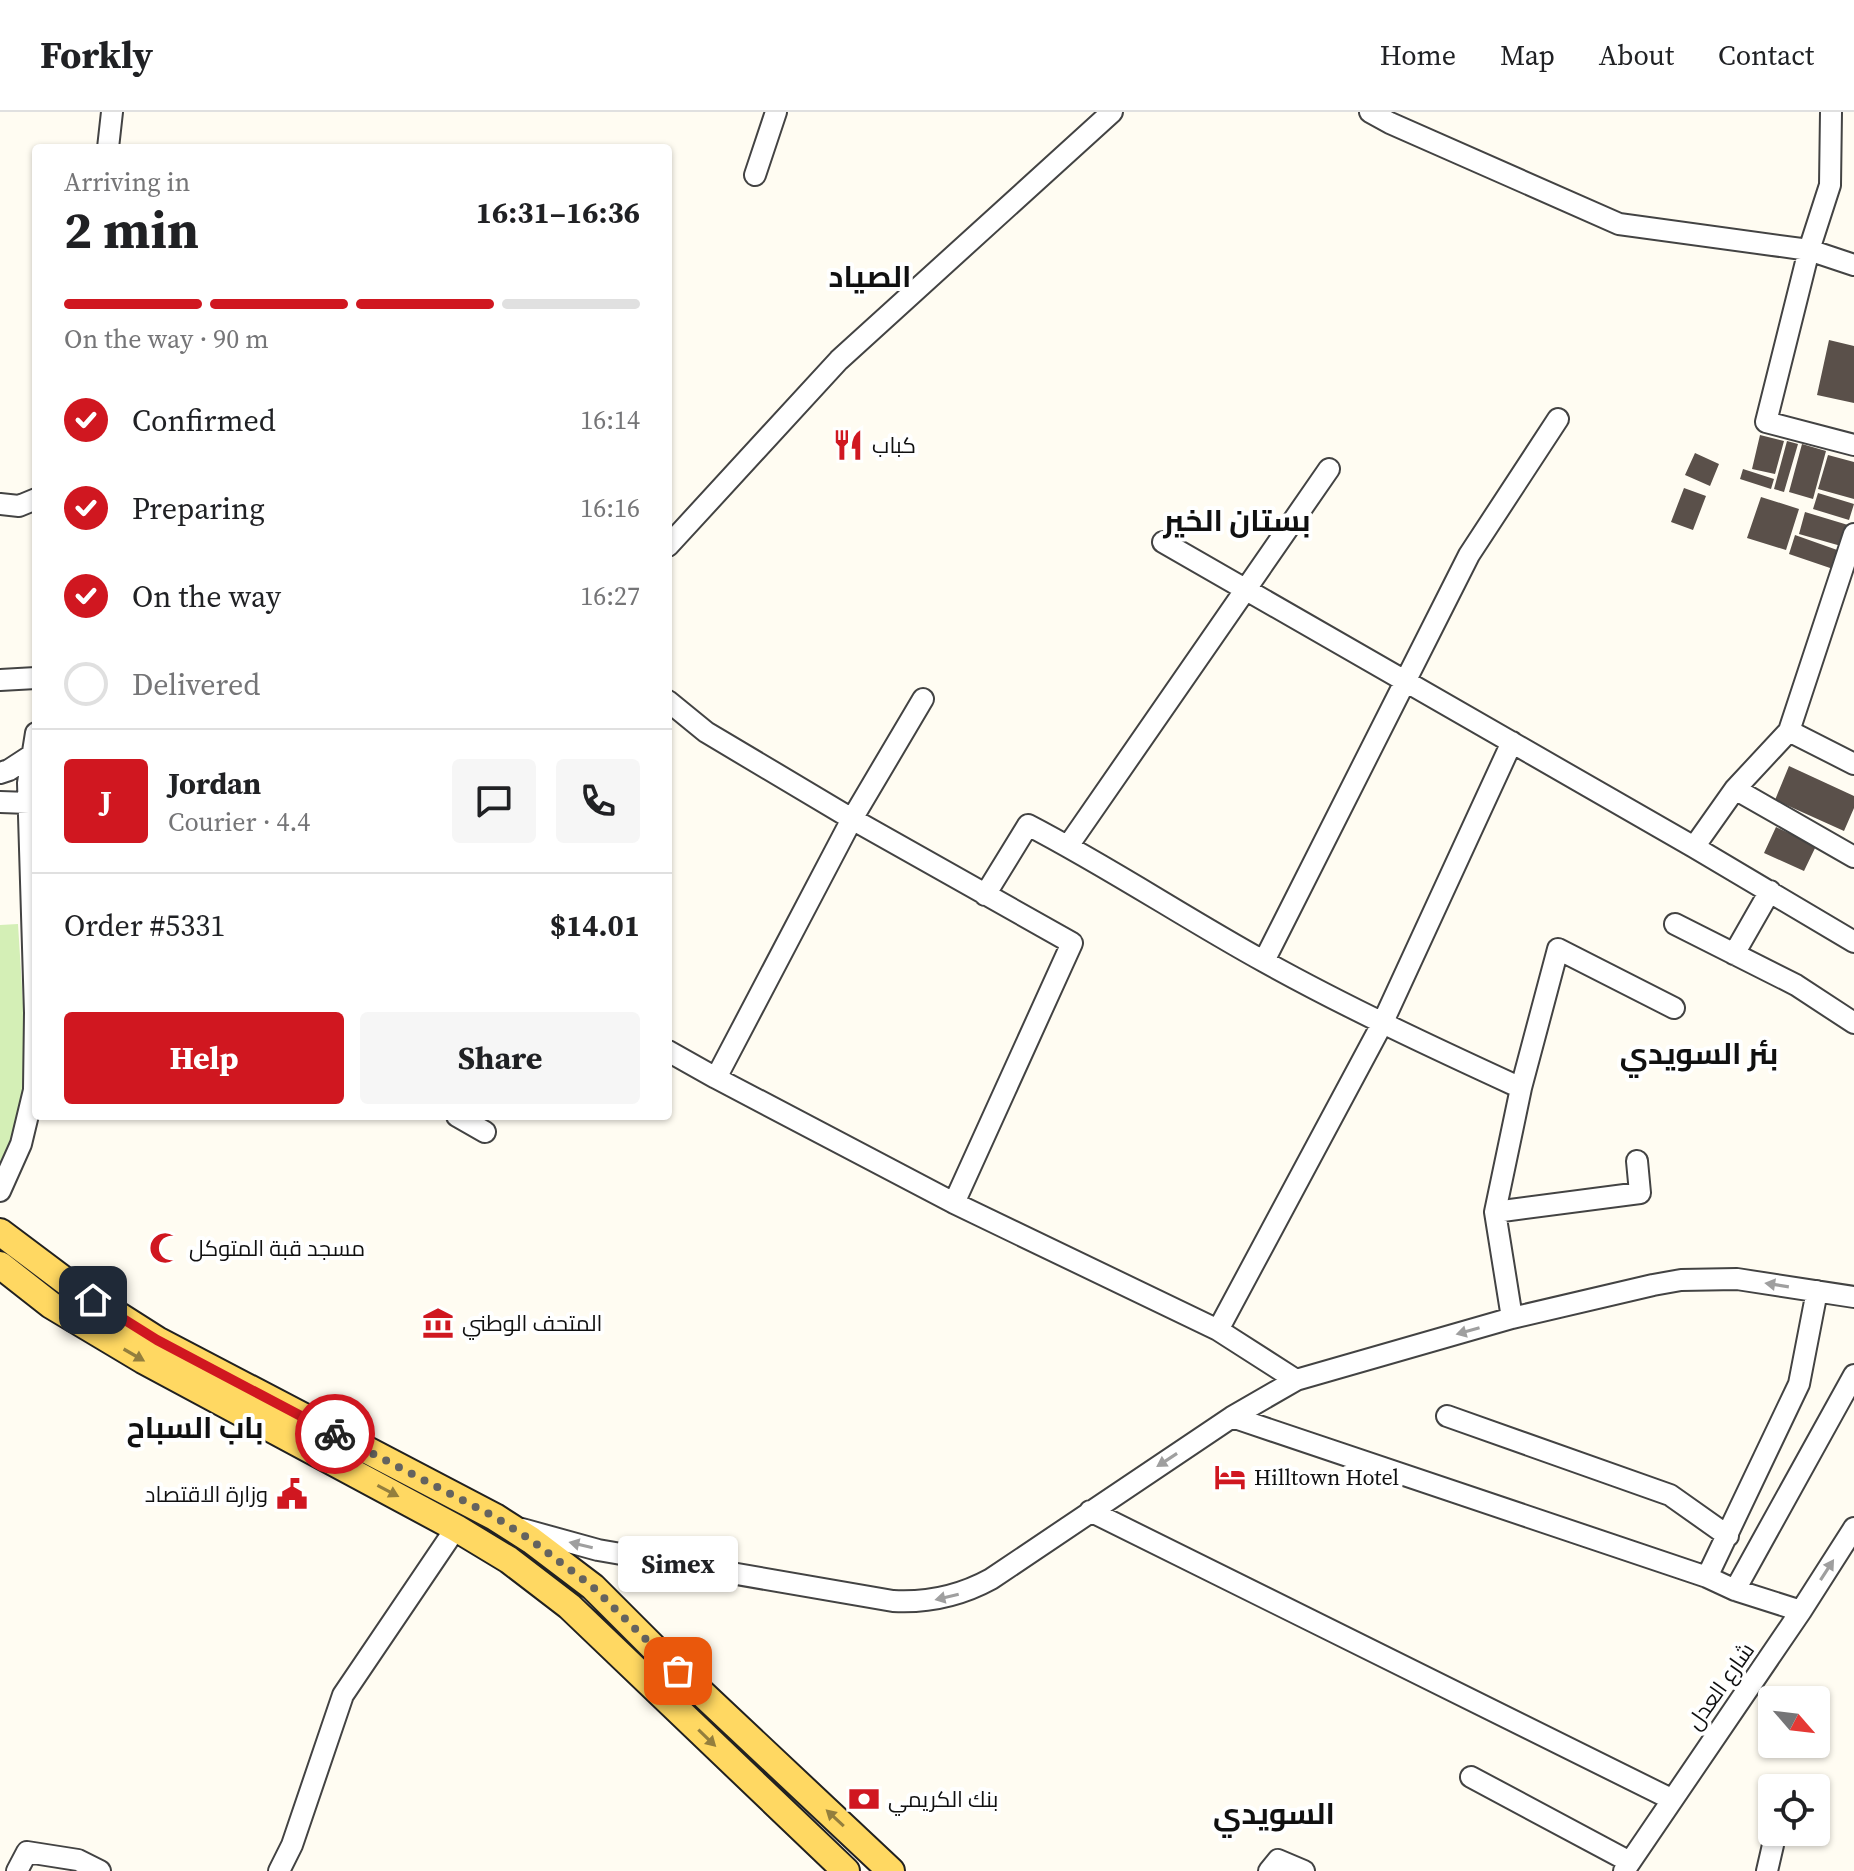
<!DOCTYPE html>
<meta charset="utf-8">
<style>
:root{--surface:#fff;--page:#f6f6f6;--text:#202124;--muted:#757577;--line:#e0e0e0;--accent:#d01720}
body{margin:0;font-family:"Source Serif 4",Cairo,serif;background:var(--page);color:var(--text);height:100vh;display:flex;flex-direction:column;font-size:30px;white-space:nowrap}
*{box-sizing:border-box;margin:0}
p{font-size:26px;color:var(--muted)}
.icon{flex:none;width:44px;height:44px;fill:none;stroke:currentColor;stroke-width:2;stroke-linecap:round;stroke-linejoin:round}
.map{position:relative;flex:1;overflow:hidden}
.details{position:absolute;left:32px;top:32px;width:640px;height:976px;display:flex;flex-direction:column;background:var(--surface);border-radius:8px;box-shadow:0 2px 6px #0004}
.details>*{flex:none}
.needle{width:52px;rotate:118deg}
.tools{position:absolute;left:1758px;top:1574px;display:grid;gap:16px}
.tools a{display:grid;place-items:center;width:72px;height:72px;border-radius:8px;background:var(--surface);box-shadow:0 2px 6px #0004;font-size:40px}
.pin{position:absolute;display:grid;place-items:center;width:68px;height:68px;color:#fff;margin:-34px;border-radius:16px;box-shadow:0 4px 12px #0006}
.courier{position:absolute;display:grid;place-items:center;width:80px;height:80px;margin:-40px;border:6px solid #d01720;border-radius:50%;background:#fff;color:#222;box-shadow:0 2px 10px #0007}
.bubble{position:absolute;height:56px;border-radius:8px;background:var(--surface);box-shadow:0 2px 6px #0004;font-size:26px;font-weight:700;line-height:56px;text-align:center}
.head em{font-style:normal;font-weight:700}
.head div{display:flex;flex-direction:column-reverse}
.head{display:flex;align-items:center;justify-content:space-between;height:136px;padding:0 32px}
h1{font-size:52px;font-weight:700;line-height:60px}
.bar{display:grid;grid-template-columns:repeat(4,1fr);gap:12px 8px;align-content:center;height:96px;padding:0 32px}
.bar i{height:10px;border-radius:6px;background:var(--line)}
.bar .current{background:var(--accent)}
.bar p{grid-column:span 4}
.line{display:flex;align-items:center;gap:20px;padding:0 32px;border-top:2px solid var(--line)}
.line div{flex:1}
.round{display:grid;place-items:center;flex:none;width:84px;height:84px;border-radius:8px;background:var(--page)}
ol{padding:0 32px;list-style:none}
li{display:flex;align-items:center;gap:24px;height:88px}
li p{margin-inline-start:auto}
li .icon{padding:8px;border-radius:50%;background:var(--accent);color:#fff;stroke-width:4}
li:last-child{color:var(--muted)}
li i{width:44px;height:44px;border:4px solid var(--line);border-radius:50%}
.button{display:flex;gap:16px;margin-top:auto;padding:16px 32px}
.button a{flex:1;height:92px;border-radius:8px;background:var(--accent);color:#fff;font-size:32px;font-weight:700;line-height:92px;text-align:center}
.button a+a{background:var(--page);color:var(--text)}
header{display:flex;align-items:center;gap:48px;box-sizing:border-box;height:112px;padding:0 40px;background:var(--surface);border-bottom:2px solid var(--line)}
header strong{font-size:38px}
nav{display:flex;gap:44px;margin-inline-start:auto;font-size:28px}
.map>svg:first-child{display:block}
.green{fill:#d4efb6}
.building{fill:#5a504a}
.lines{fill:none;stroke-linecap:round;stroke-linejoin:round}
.minor-casing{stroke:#434343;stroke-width:24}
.major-casing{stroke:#212121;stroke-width:30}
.minor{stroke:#fff;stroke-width:20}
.major{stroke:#ffd862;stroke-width:26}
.oneway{fill:#9f9f9f}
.oneway2{fill:#937e3d}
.done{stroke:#64635f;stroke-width:8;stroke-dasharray:0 14.4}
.route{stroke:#d01720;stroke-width:10}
.labels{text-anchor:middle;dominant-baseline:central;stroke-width:8;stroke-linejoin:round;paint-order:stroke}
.poi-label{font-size:22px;fill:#101010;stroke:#fff;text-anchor:start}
.street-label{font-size:22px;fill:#101010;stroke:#fff}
.district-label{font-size:30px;font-weight:bold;fill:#101010;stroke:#fff}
</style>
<header>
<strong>Forkly</strong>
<nav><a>Home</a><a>Map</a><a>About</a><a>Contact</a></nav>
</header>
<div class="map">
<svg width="1854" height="1759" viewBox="0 0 1854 1759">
<rect width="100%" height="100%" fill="#fffcf2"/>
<!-- green -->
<path class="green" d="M18,812L28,972L16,1031L0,1056V813Z"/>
<!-- building -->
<path class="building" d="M1829,228L1854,234V291L1817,283Z
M1760,323L1784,329L1775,362L1752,357Z
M1787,329L1798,332L1784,380L1774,377Z
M1802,332L1826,339L1813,387L1789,380Z
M1695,341L1719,352L1710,374L1685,363Z
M1828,343L1854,350V387L1818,377Z
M1743,357L1774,367L1771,377L1740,367Z
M1684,376L1706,384L1693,418L1671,410Z
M1818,381L1854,392L1849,408L1813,397Z
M1761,385L1799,397L1786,438L1747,426Z
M1805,400L1848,413L1841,434L1799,422Z
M1795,423L1840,439L1833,457L1789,442Z
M1789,654L1854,684V696L1844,719L1775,688Z
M1776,715L1816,734L1804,759L1764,741Z"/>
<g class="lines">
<defs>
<path id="minor" d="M1370,0L1390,11L1619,112L1809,138L1854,153
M1831,0L1830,73L1809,138L1766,310L1854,333
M108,36L112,0
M755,63L776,0
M0,392L19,394L36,387
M1163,430L1694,735L1854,830
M668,434L839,248L1112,0
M0,568L36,566
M668,589L706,620L852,707L1072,831L954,1091
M1789,619L1854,652
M0,661L9,658L32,643
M1735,677L1854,745
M0,690L29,691
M1068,734L1329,357
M1694,735L1735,677L1789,619L1854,422
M985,783L1028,713C1109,755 1185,806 1265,850C1348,896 1434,936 1521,976
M1675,812L1796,873L1854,911
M1734,842L1770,779
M1264,849L1469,443L1558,307
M716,966L852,707L923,587
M457,1004L485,1020
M0,1079L21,1032L34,978L35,901L28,671L36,621
M1495,1100L1640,1081L1637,1049
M1512,1206L1495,1100L1521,976L1558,837L1674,896
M1218,1218L1382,912L1512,630
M1296,1268L1512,1206L1653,1173L1681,1168L1737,1167L1854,1185
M1447,1304L1670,1383L1728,1424
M1232,1305L1707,1465L1735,1478L1801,1499
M1090,1399L1671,1687
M522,1417L598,1438L893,1489C929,1491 960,1484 991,1467L1232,1305L1296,1268L1218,1218L954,1091L716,966L668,939
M1707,1465L1799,1272L1817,1179
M1735,1478L1854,1263
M1471,1665L1630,1750
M17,1759L27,1740L78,1748L100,1759
M279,1759L292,1733L343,1583L456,1416
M1269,1759L1278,1748L1304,1759
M1624,1759L1801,1499L1854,1416
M1767,1759L1773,1733"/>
<path id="major" d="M0,1120L72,1174L157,1228L495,1405L531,1428L593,1475L657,1539L891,1759
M0,1153L51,1193L143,1248L456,1416L509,1448L569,1494L846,1759"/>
</defs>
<!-- minor casing -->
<use href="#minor" class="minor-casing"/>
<!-- major casing -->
<use href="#major" class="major-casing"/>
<!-- minor -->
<use href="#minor" class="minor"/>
<!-- major -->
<use href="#major" class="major"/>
</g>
<!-- one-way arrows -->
<defs><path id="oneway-solid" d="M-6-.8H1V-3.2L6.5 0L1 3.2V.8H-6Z" transform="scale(2)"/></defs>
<g class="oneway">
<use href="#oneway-solid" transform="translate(1777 1173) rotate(-171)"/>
<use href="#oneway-solid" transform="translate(1468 1219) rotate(164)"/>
<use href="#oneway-solid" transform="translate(1167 1348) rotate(147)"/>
<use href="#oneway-solid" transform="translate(581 1433) rotate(-167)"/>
<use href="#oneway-solid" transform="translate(1827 1458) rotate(-57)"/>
<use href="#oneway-solid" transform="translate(947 1485) rotate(167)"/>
</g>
<g class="oneway2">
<use href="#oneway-solid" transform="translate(134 1243) rotate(30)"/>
<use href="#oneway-solid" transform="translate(388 1379) rotate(28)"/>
<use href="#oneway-solid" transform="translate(707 1626) rotate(44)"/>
<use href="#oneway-solid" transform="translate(835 1706) rotate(-137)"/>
</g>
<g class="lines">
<!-- done -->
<path class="done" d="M335,1322L495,1405L531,1428L593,1475L678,1559"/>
<!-- route -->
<path class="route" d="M93,1188L157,1228L335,1322"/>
</g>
<!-- icons -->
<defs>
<symbol id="restaurant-bare" viewBox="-9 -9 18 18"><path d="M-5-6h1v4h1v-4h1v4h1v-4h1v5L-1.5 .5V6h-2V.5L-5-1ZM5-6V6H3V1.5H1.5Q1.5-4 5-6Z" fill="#d01720" stroke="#fff" stroke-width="2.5" paint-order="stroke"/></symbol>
<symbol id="mosque-bare" viewBox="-9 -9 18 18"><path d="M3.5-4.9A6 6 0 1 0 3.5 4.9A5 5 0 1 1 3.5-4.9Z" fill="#d01720" stroke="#fff" stroke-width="2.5" paint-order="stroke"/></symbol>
<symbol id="museum-bare" viewBox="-9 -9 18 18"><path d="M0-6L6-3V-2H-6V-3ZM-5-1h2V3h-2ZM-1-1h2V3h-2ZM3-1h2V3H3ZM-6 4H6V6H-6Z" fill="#d01720" stroke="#fff" stroke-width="2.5" paint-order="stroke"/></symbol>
<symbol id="hotel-bare" viewBox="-9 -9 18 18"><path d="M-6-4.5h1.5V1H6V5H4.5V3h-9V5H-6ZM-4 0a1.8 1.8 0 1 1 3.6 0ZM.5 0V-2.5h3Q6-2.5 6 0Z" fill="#d01720" stroke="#fff" stroke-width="2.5" paint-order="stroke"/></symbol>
<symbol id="civic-bare" viewBox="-9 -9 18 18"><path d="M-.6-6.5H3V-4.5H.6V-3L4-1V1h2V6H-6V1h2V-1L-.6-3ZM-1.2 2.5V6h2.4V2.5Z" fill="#d01720" stroke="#fff" stroke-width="2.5" paint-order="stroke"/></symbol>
<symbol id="bank-bare" viewBox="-9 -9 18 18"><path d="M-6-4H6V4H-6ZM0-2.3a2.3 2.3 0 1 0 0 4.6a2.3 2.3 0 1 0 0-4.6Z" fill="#d01720" stroke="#fff" stroke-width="2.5" paint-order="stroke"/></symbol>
</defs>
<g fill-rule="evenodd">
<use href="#restaurant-bare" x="826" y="311" width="44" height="44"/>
<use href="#mosque-bare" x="143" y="1114" width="44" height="44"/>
<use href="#museum-bare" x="416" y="1189" width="44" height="44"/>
<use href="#hotel-bare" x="1208" y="1343" width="44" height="44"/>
<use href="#civic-bare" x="270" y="1360" width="44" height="44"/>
<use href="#bank-bare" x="842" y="1665" width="44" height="44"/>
</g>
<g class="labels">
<!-- poi labels -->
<g class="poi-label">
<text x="872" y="333">كباب</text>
<text x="189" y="1136">مسجد قبة المتوكل</text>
<text x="462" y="1211">المتحف الوطني</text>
<text x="1254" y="1365">Hilltown Hotel</text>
<text x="268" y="1382" text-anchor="end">وزارة الاقتصاد</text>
<text x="888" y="1687">بنك الكريمي</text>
</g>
<!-- street labels -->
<g class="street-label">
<text transform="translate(1720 1574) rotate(-55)">شارع العدل</text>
</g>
<!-- district labels -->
<g class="district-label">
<text x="870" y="164">الصياد</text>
<text x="1237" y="408">بستان الخير</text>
<text x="1699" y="941">بئر السويدي</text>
<text x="195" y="1315">باب السباح</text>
<text x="1274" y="1701">السويدي</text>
</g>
</g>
</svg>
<div class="tools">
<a><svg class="needle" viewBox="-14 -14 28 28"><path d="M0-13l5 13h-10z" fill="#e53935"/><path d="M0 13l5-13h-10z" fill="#757577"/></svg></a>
<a><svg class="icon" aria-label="locate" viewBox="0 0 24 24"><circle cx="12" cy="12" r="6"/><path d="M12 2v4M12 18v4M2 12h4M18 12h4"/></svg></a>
</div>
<div class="pin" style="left:678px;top:1559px;background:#ea580c"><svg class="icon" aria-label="bag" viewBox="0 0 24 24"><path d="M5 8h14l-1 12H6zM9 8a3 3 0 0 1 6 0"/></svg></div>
<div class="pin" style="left:93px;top:1188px;background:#1f2937"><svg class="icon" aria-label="home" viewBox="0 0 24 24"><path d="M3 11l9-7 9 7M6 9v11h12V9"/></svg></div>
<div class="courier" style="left:335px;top:1322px"><svg class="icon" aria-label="bike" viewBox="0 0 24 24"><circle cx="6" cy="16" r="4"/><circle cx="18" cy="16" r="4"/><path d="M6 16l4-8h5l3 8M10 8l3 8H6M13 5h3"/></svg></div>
<div class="bubble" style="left:618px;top:1424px;width:120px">Simex</div>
<section class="details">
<div class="head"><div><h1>2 min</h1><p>Arriving in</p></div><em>16:31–16:36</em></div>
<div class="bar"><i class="current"></i><i class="current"></i><i class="current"></i><i></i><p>On the way · 90 m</p></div>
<ol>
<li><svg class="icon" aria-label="check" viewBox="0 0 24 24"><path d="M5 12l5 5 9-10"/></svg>Confirmed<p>16:14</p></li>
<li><svg class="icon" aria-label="check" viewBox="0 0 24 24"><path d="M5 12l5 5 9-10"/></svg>Preparing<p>16:16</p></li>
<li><svg class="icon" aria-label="check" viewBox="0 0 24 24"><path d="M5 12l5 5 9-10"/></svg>On the way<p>16:27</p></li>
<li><i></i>Delivered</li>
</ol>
<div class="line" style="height:144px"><b class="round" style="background:var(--accent);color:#fff">J</b><div><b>Jordan</b><p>Courier · 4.4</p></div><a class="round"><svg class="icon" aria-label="chat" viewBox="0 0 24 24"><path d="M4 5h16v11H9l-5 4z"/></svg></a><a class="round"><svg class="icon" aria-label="phone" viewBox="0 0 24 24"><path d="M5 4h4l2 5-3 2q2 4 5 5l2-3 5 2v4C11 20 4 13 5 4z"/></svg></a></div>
<div class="line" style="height:104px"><div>Order #5331</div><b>$14.01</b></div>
<div class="button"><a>Help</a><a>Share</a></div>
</section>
</div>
